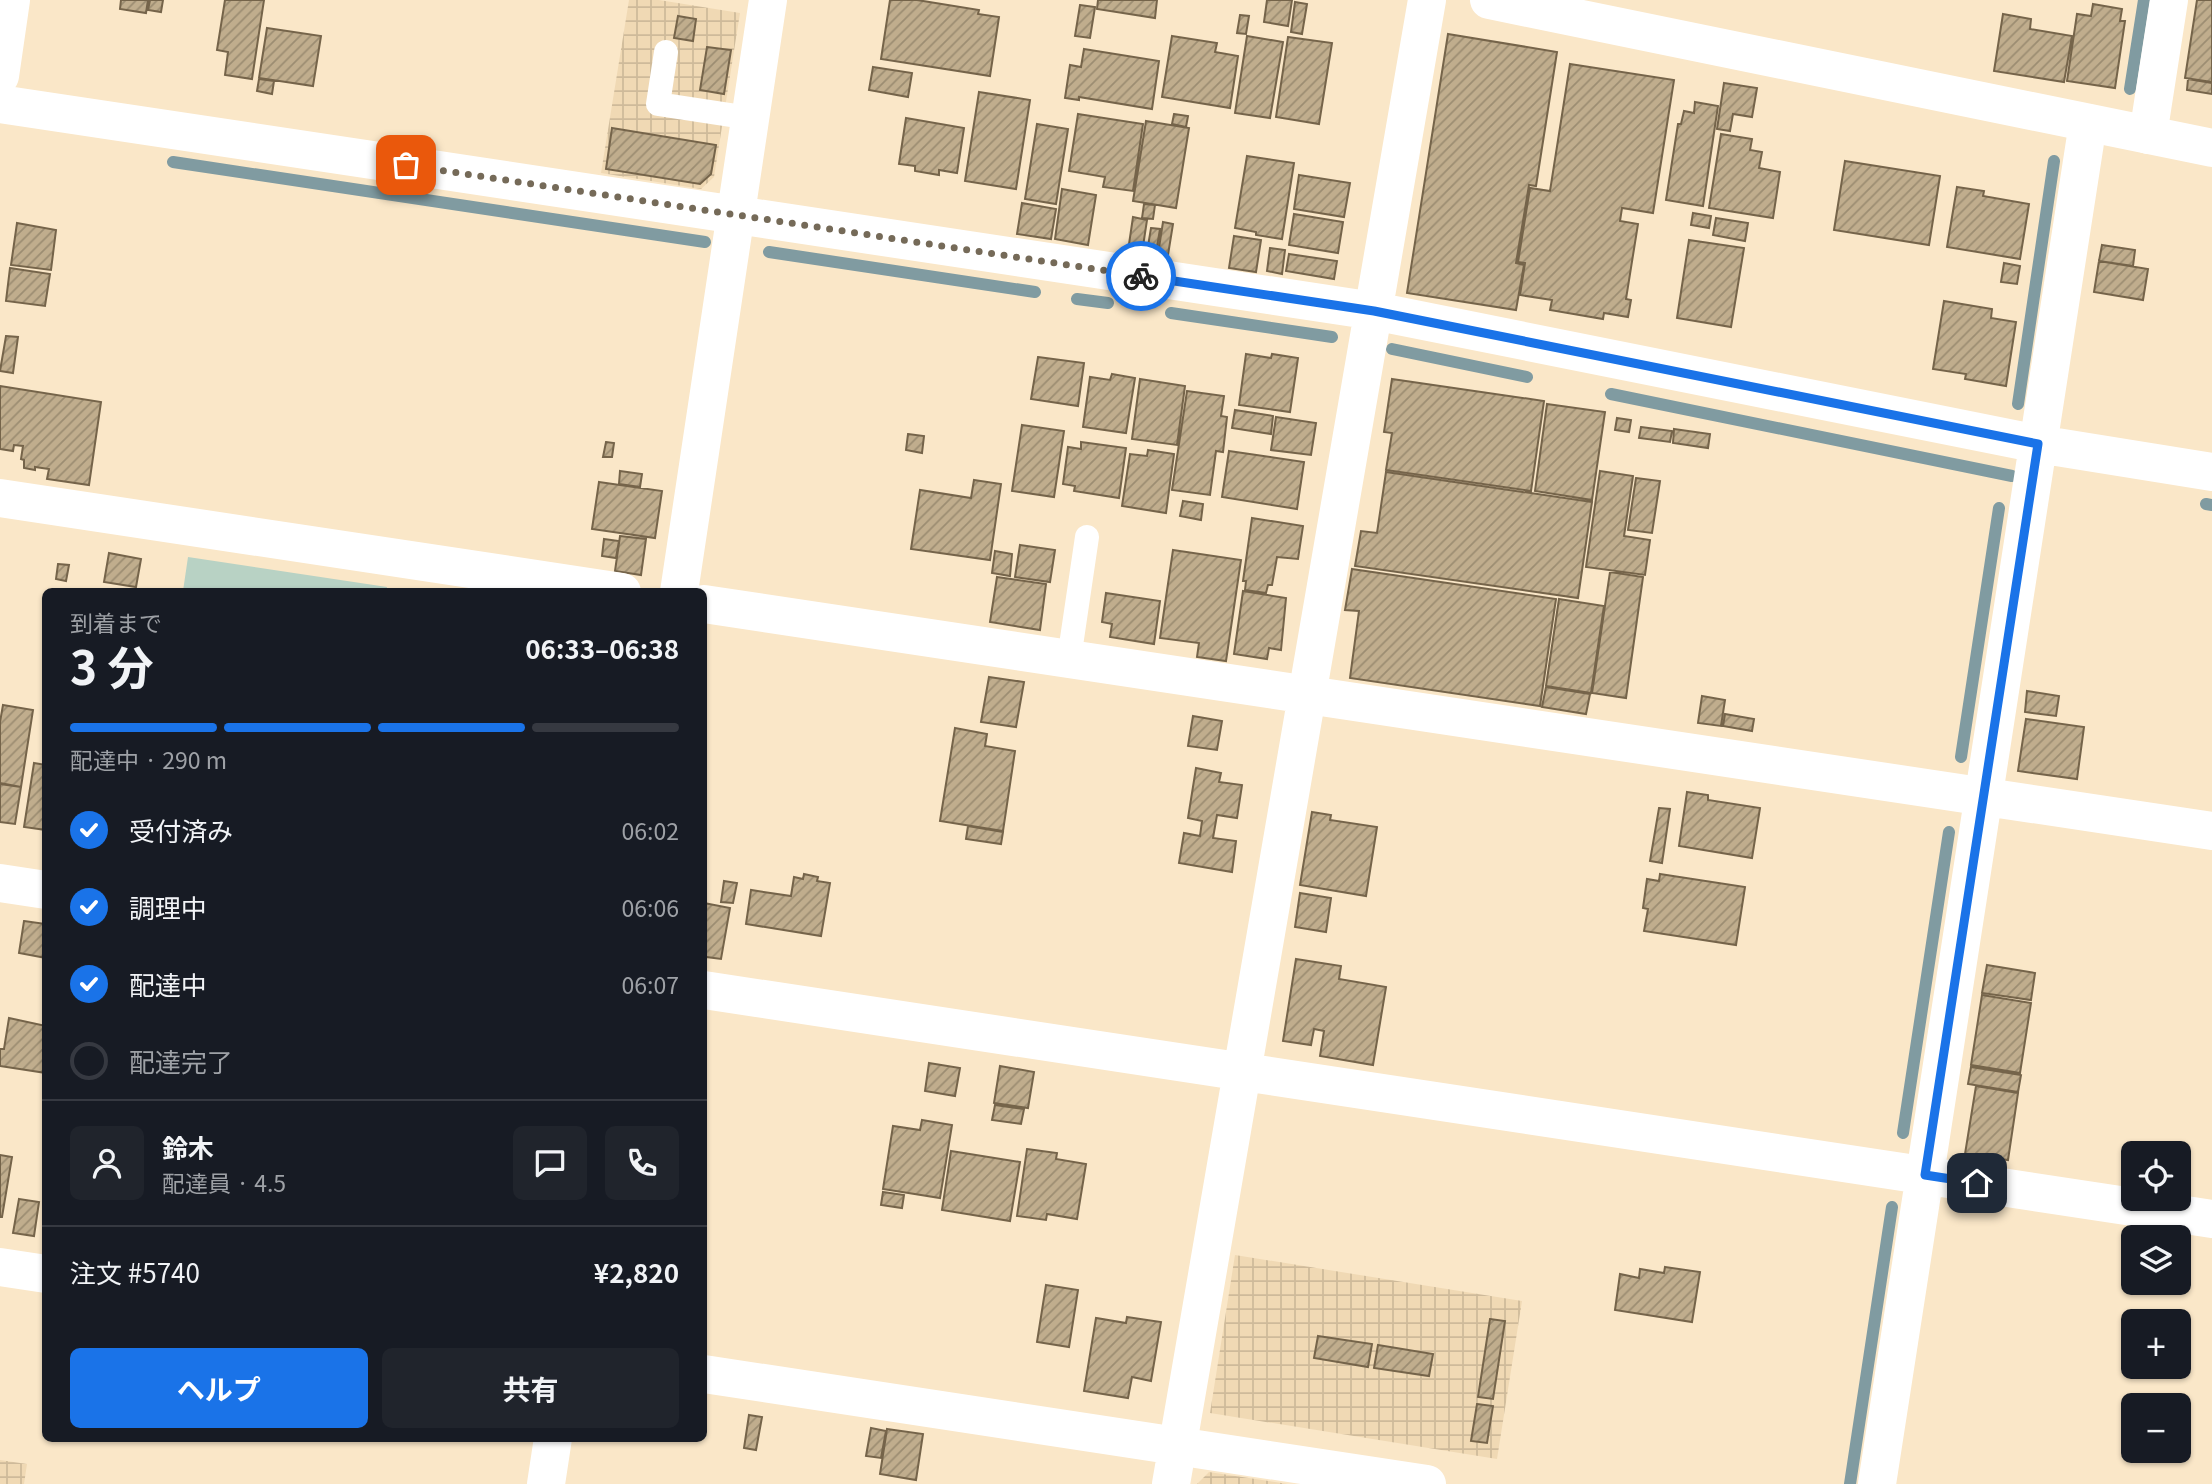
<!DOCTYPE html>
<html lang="ja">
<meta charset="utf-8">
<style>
:root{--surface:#171b24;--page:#20242c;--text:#f1f3f6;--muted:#9ea1a6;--line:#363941;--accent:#1a73e8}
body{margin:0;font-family:Georgia,"Noto Sans JP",serif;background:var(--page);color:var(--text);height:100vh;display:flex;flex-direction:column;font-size:26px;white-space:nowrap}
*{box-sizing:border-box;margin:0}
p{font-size:23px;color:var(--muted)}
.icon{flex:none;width:38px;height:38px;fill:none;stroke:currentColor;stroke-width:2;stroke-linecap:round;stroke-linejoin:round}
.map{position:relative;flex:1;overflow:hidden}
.side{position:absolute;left:42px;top:588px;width:665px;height:854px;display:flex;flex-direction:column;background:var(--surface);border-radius:10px;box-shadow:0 2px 5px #0004}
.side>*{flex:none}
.controls{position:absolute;left:2121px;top:1141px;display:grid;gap:14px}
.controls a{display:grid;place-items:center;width:70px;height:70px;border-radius:10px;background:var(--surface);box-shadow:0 2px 5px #0004;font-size:35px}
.pin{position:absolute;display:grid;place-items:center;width:60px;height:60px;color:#fff;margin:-30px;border-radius:14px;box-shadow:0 4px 10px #0006}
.courier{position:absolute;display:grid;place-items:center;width:70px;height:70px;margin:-35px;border:5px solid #1a73e8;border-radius:50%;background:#fff;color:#222;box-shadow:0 2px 9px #0007}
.head em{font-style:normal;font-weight:700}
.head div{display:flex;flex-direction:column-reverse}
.head{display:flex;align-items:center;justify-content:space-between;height:119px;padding:0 28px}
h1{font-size:46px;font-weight:700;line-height:52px}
.bar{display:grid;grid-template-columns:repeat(4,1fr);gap:10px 7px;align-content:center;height:84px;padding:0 28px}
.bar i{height:9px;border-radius:5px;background:var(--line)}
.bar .current{background:var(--accent)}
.bar p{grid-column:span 4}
.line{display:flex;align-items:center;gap:18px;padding:0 28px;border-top:2px solid var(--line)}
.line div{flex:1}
.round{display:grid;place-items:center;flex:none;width:74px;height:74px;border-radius:10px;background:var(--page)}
ol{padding:0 28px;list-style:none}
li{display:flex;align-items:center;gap:21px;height:77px}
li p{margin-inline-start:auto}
li .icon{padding:7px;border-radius:50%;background:var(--accent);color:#fff;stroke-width:4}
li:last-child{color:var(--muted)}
li i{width:38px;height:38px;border:4px solid var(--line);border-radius:50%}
.primary-button{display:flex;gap:14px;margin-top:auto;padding:14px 28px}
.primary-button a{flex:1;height:80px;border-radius:10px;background:var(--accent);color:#fff;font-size:28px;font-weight:700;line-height:80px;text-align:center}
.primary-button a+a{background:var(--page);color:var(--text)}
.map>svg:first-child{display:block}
.industrial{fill:url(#industrial-grid)}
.green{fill:#b8d2c4}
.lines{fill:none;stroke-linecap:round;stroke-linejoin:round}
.stream{stroke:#809ba1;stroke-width:12}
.building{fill:url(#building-hatch);stroke:#75644a;stroke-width:2}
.service{stroke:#fff;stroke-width:24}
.minor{stroke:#fff;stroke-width:38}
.tertiary{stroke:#fff;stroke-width:38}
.done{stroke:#756a58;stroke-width:7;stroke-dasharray:0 12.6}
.route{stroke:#1a73e8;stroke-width:9}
</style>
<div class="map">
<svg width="2212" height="1484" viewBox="0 0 2212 1484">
<defs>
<pattern id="industrial-grid" width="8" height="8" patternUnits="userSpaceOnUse" patternTransform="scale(1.75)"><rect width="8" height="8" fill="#f0d9b4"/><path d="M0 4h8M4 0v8" fill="none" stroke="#ceba9a"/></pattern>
<pattern id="building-hatch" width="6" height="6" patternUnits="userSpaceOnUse" patternTransform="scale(1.75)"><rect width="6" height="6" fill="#c0ad8d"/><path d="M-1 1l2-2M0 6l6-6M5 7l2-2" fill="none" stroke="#9c8d72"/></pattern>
</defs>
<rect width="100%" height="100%" fill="#fae7c8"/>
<!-- industrial -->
<path class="industrial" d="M629,0H659L740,13L714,177L701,189L601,173Z
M1235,1255L1522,1301L1497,1459L1210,1413Z
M0,1460L27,1464L24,1484H0Z
M1209,1472L1288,1484H1197Z"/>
<!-- green -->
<path class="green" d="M188,557L387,587L386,591H183Z"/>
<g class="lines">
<!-- stream -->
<path class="stream" d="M2130,89L2144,0
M173,162L705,242
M769,252L1035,292
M1077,299L1108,303
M1171,313L1332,337
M1392,349L1527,377
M1611,394L2012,476
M2018,404L2054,161
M2206,504L2212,505
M1961,757L1999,508
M1903,1133L1949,832
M1850,1484L1892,1207"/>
</g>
<!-- building -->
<path class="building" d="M121,0H148L146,13L120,9Z
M150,0H163L161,12L148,10Z
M225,0H264L252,79L225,75L228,52L217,50Z
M890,0H917L979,10L978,14L999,17L990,76L881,59Z
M1098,0H1157L1155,18L1097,9Z
M1267,0H1292L1288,26L1264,22Z
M2197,0H2212V82L2185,78Z
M1295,2L1307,4L1302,34L1291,32Z
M2093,4L2122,9L2120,21H2125L2115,88L2067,81L2077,14L2091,16Z
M1080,5L1095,7L1090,38L1075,36Z
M2003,14L2031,19L2030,29L2072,36L2064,82L1994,71Z
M1240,15L1249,16L1246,34L1237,33Z
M678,16L696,19L693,41L674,38Z
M267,28L321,36L313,86L259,78Z
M1448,34L1557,52L1536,186L1529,185L1516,263L1524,265L1516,310L1407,293Z
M1172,36L1217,43L1215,52L1238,56L1230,108L1162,97Z
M1247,36L1283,42L1270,118L1235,113Z
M1288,37L1332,43L1319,124L1276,117Z
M707,47L731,50L724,94L700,90Z
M1084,49L1159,61L1152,109L1079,97V100L1065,98L1070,65L1081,67Z
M1570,64L1674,80L1653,213L1622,208L1620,221L1638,224L1626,299L1631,300L1628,317L1604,313L1603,319L1550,310L1552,300L1520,295L1525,263L1518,262L1530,188L1550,191Z
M873,67L912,73L908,97L869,90Z
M259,79L274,81L272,94L257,91Z
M2188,79L2212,83V94L2187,90Z
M1724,83L1757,88L1752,117L1733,114L1730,131L1717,129Z
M979,92L1030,100L1016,189L965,181Z
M1695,102L1718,106L1703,206L1666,200L1678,124H1681L1684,111L1694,113Z
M1078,114L1143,124L1133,191L1103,187L1105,177L1069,171Z
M1174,114L1188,116L1186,127L1172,124Z
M906,118L964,128L957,173L939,170V175L915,171V166L899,164Z
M1146,121L1189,128L1176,208L1133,201Z
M1037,124L1068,129L1056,204L1025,199Z
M612,128L716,145L711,174L700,184L606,169Z
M1721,134L1752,139L1750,150L1762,152L1759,168L1780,172L1773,218L1709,208Z
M1247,156L1294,163L1282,239L1256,235V232L1235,228Z
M1845,161L1940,176L1929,245L1834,230Z
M1299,175L1350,183L1344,217L1294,209Z
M1957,187L1984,191L1983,196L2029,204L2020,259L1947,247Z
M1062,189L1096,195L1088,245L1055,239Z
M1022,203L1056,209L1051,239L1017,234Z
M1144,204L1155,205L1153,219L1142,218Z
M1693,213L1711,216L1709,228L1691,225Z
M1294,214L1343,222L1338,253L1289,245Z
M1133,217L1147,220L1142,253L1128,251Z
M1716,218L1748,223L1745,241L1713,235Z
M1163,222L1173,224L1168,255L1158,254Z
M17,223L56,230L51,270L11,265Z
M1151,228L1160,229L1156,253L1147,252Z
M1234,236L1261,240L1256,272L1229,268Z
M1689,240L1744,248L1731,327L1677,318Z
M2102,245L2135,250L2133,266L2099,261Z
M1270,248L1285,250L1282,274L1267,271Z
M1289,254L1337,261L1334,279L1286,271Z
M2099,261L2148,269L2143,300L2094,292Z
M2004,263L2020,266L2017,284L2001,282Z
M10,268L50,274L45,306L6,301Z
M1944,301L1992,309L1991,318L2016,322L2006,386L1965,379L1966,374L1933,369Z
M6,336L18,337L13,373L0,371Z
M1246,354L1271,358L1272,354L1298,358L1290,412L1239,405Z
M1038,357L1084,363L1078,406L1031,399Z
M1112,374L1135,378L1126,433L1083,427L1090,377L1110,380Z
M1140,379L1185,386L1177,445L1132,439Z
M1392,379L1544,401L1531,491L1386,470L1392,433L1384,432Z
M0,386L101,402L89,485L47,479L49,469L35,467V470L24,468V460L21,459L23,446L14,445L13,451L0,449Z
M1187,391L1224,396L1221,416L1227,417L1223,452L1216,451L1210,495L1172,490Z
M1547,404L1605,412L1592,500L1535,491Z
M1235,410L1273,416L1271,434L1232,428Z
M1276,417L1316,423L1311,455L1271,450Z
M1617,418L1631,420L1629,432L1615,430Z
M1022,425L1064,431L1054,497L1012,491Z
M1641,427L1672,431L1670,442L1639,438Z
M1674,429L1710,434L1708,448L1673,443Z
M908,434L924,436L922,453L906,450Z
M606,442L614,443L612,457H603Z
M1081,442L1126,448L1119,498L1074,491L1075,486L1063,484L1068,447L1081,449Z
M1148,450L1174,454L1166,513L1122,506L1130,454L1147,456Z
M1229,451L1304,462L1297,509L1222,497Z
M620,471L642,474L640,487L619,484Z
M1600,471L1633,476L1624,536L1650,540L1645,575L1586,567Z
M1386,472L1592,502L1578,598L1355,566L1361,531L1377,533Z
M1636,478L1660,481L1652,533L1628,530Z
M974,480L1001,484L990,560L911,549L920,490L971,498Z
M599,482L662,491L655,538L592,529Z
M1183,501L1203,504L1201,520L1180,516Z
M1252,518L1303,526L1298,559L1277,557L1272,585H1268L1266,593L1245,590L1246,581H1243Z
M620,536L646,539L641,575L615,571Z
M604,539L619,541L616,558L602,556Z
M1020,545L1055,550L1050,582L1015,577Z
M1173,550L1241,560L1226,661L1197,657L1199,643L1160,638Z
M995,551L1012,554L1010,576L992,573Z
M109,553L141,559L136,587L104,582Z
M58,564L69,565L66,581L56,579Z
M1352,569L1556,599L1540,706L1350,678L1359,611L1345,610Z
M1610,572L1643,577L1626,698L1592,693Z
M997,577L1046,584L1040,630L990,622Z
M1243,591L1286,598L1281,650L1269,648L1267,659L1234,654Z
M1106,593L1160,601L1154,644L1110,637L1112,624L1102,622Z
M1559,599L1604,606L1591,693L1546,686Z
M989,677L1024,682L1016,727L981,722Z
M1546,687L1590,694L1586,714L1542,707Z
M2027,691L2059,696L2056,716L2025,712Z
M1702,696L1725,700L1721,726L1698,723Z
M3,705L33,710L21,787L0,783V722Z
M1725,714L1754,719L1752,731L1723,726Z
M1193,716L1222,721L1217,750L1188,746Z
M2026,719L2084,727L2077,779L2018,771Z
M955,728L987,734L985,746L1015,751L1003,831L940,821Z
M34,763L46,765V830L24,827Z
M1196,768L1221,773L1219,782L1242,785L1237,818L1217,815L1213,838L1236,841L1232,872L1179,863L1184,833L1200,836L1202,821L1188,818Z
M0,784L21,787L15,824L0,822Z
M1687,792L1708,795V800L1760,808L1752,858L1679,846Z
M1659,808L1670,809L1662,863L1650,861Z
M1312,812L1331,815L1330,820L1377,827L1366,896L1300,885Z
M968,826L1003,832L1001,844L966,839Z
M804,874L818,877L817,881L830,883L821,936L746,924L751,890L791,896L794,877L803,879Z
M1660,874L1745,887L1736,945L1644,931L1648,909L1643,908L1647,879L1659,881Z
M724,881L737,883L733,903L721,902Z
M1300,893L1331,898L1326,932L1295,927Z
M704,903L730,908L721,959L706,957V960H704Z
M24,921L46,924V958L19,953Z
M1296,959L1341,966L1339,979L1386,987L1373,1065L1320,1056L1324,1031L1314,1029L1311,1045L1283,1041Z
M1987,965L2035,973L2031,1000L1982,993Z
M1982,995L2031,1003L2020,1073L1971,1065Z
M9,1018L46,1026V1073L0,1066V1049H4Z
M929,1063L960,1068L955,1096L925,1091Z
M1000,1066L1034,1072L1028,1108L994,1103Z
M1971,1067L2021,1075L2018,1092L1968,1084Z
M1976,1086L2018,1093L2008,1160L1965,1154Z
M995,1105L1024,1109L1021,1124L992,1120Z
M922,1120L952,1125L940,1198L883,1189L893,1126L920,1130Z
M1027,1149L1057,1153L1056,1159L1086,1164L1077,1219L1047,1214L1046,1220L1017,1216Z
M951,1151L1020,1162L1010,1221L942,1210Z
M0,1155L12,1157L2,1217H0Z
M883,1192L904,1195L902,1208L881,1205Z
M19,1199L39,1202L34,1236L13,1233Z
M1665,1267L1700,1272L1692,1322L1615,1310L1620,1274L1639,1278L1640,1269L1664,1273Z
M1046,1285L1078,1290L1069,1347L1037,1342Z
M1127,1317L1161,1322L1151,1381L1132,1377L1128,1398L1084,1391L1096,1318L1126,1323Z
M1490,1319L1505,1321L1493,1399L1478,1397Z
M1318,1336L1372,1344L1368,1367L1314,1358Z
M1378,1345L1433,1354L1429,1376L1374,1368Z
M1477,1404L1493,1406L1487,1443L1471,1441Z
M749,1415L762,1417L756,1450L744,1448Z
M871,1428L886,1431L881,1458L866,1456Z
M887,1429L923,1434L916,1480L880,1474Z"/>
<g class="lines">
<!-- service -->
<path class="service" d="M666,52L658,104L750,118
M1069,659L1087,537"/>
<!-- minor -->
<path class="minor" d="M0,104L1374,311L2038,444L2212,472
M2148,135L2169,0
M0,498L622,592
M679,592L768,0
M704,604L2212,831
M0,883L46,890
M704,990L2212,1219
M0,1267L46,1274
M704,1374L1427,1484
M546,1484L553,1438
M1171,1484L1427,0
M1877,1484L2088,123"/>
<!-- tertiary -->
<path class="tertiary" d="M1489,0L2212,148
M0,76L11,0"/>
</g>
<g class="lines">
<!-- done -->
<path class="done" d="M406,165L1141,276"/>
<!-- route -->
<path class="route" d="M1141,276L1374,311L2038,444L1925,1175L1977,1183"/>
</g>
</svg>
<div class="controls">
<a><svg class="icon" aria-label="locate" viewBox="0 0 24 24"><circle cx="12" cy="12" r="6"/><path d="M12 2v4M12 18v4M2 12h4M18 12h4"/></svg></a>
<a><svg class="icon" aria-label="layers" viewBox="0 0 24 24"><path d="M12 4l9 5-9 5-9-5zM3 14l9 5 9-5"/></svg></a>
<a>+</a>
<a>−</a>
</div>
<div class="pin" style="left:406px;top:165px;background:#ea580c"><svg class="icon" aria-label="bag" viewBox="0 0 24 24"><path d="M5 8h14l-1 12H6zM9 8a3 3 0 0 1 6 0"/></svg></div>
<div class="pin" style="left:1977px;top:1183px;background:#1f2937"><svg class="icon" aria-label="home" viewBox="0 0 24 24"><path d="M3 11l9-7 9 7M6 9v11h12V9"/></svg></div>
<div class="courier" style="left:1141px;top:276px"><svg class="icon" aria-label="bike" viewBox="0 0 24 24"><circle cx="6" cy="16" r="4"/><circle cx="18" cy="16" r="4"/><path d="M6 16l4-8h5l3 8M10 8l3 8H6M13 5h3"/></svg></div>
<section class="side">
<div class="head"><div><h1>3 分</h1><p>到着まで</p></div><em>06:33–06:38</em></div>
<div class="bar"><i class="current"></i><i class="current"></i><i class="current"></i><i></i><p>配達中 · 290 m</p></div>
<ol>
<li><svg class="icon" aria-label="check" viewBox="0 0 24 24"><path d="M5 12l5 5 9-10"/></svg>受付済み<p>06:02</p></li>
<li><svg class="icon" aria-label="check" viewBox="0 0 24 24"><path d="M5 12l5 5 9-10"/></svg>調理中<p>06:06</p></li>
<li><svg class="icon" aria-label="check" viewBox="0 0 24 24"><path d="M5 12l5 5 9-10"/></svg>配達中<p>06:07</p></li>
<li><i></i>配達完了</li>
</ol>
<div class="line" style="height:126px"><a class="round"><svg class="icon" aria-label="person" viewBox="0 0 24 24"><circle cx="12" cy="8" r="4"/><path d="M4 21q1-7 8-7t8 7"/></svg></a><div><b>鈴木</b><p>配達員 · 4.5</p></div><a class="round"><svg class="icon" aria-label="chat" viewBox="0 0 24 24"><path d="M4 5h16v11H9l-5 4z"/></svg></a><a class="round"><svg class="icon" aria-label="phone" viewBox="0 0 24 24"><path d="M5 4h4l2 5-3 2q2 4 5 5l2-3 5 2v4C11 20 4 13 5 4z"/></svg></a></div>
<div class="line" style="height:91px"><div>注文 #5740</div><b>¥2,820</b></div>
<div class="primary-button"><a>ヘルプ</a><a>共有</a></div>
</section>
</div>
